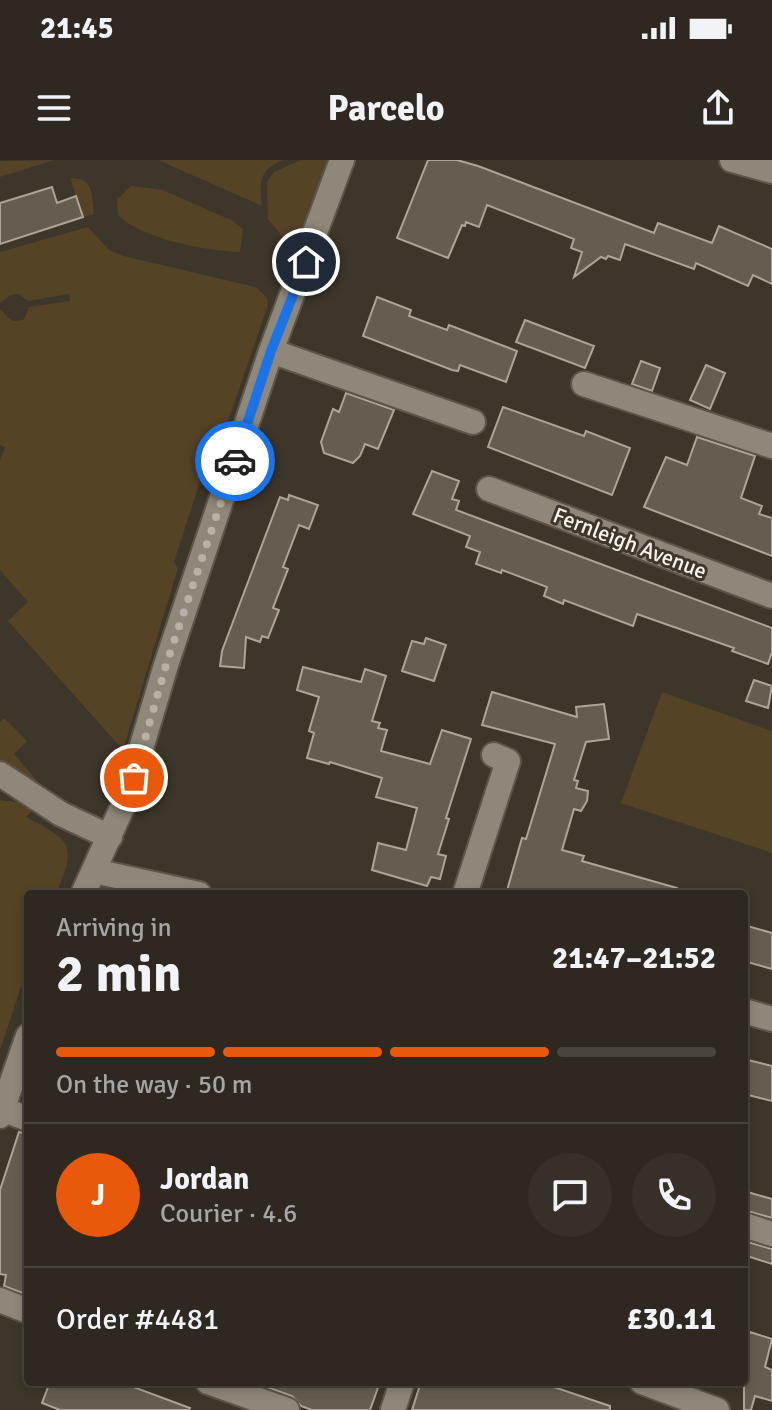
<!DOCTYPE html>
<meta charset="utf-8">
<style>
:root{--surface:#2e2820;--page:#363029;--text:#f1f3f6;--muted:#a7a6a5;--line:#49443e;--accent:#ea580c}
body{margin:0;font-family:Signika,sans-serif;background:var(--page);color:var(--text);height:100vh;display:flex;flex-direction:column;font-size:30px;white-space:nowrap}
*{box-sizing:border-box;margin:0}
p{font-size:26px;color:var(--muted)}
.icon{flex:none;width:44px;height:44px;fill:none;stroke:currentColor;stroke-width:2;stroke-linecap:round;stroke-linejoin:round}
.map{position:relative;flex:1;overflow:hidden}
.details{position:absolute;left:24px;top:730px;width:724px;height:496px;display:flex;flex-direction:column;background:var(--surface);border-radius:8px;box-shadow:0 4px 12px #0003,0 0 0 2px var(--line)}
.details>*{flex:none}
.pin{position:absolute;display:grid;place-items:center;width:68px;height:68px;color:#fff;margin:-34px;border:4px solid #fff;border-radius:50%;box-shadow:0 2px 8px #0007}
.courier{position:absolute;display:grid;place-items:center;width:80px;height:80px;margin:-40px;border:6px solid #1a73e8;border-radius:50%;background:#fff;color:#222;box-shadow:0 2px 10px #0007}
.summary em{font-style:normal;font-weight:800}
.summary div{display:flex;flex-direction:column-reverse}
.summary{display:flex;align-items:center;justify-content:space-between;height:136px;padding:0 32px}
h1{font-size:52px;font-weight:800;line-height:60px}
.bar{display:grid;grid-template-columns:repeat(4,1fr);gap:12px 8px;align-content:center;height:96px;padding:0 32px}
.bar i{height:10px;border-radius:6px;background:var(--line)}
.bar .on{background:var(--accent)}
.bar p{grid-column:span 4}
.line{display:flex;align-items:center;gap:20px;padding:0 32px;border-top:2px solid var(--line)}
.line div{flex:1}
.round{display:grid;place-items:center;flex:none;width:84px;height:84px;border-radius:42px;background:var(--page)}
.status{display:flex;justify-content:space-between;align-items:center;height:56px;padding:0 40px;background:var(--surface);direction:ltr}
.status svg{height:22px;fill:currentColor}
header{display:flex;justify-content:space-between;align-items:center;height:104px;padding:0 32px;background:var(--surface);font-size:36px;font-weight:800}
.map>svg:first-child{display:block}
.green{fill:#554325}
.building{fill:#655d50;stroke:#aea598;stroke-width:2}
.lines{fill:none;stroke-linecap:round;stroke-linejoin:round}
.minor-casing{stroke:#5b554b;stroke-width:28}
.minor{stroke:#8f8779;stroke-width:24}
.done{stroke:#b7b1a8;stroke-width:8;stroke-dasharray:0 14.4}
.route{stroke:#1a73e8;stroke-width:10}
.labels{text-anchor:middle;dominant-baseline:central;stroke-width:6;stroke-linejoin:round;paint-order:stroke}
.street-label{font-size:22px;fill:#f8f3ec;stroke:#3d362a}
</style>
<div class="status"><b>21:45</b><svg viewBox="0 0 49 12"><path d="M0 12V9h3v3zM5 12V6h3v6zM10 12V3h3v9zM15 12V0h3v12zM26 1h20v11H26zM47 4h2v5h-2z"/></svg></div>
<header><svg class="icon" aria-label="menu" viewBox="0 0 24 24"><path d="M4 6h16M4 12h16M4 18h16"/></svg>Parcelo<svg class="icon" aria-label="share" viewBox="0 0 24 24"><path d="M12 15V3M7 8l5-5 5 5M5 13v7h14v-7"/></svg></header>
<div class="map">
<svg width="772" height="1250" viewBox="0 0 772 1250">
<rect width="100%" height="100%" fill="#3d362a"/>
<!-- green -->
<path class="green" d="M54,0L0,17V1Z
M158,0H283C259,10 259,22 262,46Z
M301,0H330L298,84L291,87L268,59L267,22L274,12Z
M70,18C95,18 91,34 94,54L83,57Z
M131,26L163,30L233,61L243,69L240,92C206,91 142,79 118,55L117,40Z
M88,67L109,90L124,96L251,126L257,128L267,138L268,145L215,299L205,306L174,402L178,408L123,590L8,461L28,442L0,410V301L5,287L0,285V149C8,156 10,165 24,159L29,147L70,141L69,134L28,141L18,134L11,135L0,143V92Z
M662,532L772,571V693L621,643Z
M4,558L27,581L14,594L41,625L0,604V562Z
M0,640L16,642L32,651L26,657C72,681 77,685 56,734H28V806L0,890Z"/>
<!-- building -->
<path class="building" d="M428,0H457L478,6L654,73L658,63L712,83L719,66L772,89V124L753,115L748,126L696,103L694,109L625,84L620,100L608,96L606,99L601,97L574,117L582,92L571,88L574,79L487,45L479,67L466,62L465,66L462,65L448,98L397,78Z
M52,27L57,43L76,36L83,57L0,84V43Z
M377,137L411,150L409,156L447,170L449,165L517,191L506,222L460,205L458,211L452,210L363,176Z
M525,160L594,186L585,208L516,182Z
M641,201L660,208L652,231L632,224Z
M706,205L725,213L710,249L690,240Z
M346,233L394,250L378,289L365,284L360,296L353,303L324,293L321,282L333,249L339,252Z
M503,247L584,276L586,271L630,288L612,335L488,287Z
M697,277L755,296L741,338L762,346L759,354L772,358V396L644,347L666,297L687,305Z
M432,311L459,321L452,339L459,341L456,350L772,468V492L768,504L732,491L734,488L637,454L633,466L564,440L563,444L544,436L547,427L502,410L501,413L476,404L480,392L466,387L470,376L413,354Z
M289,335L318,345L309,369L299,365L283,407L288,409L273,448L279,450L268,478L262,476L260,482L246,477L244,508L220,506L222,491L280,337L288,340Z
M426,478L446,485L434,521L402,511L412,481L424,484Z
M303,507L361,522L365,509L386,516L372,561L380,563L378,568L387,570L381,591L430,604L442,570L471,579L446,658L449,659L438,694L446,696L440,719L431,717L427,726L372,710L378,683L406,690L417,648L376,637L382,618L330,602L329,604L307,598L314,573L309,571L319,537L297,530Z
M754,520L772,526L768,548L746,541Z
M492,532L577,557L576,547L604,544L609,579L586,582L574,620L578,621L576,628L588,631L587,641L581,651L574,649L562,690L584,696L582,701L677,728V734H506L522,678L526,679L555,584L482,565Z
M744,765L772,773V809L744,801Z
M744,899L772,906V941L744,934Z
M19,972L28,974V1135L4,1126L6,1115L0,1114V1030Z
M744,1031L772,1039V1058L744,1050Z
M744,1081L772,1089V1104L744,1095Z
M750,1172L772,1179L765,1207L772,1210V1241L755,1236L751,1250H744V1189Z
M50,1222H120L190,1248L189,1250H60L42,1243Z
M253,1222H380L370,1250H312L301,1246L292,1236Z
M421,1222H539L610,1246V1250H412Z"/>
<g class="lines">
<defs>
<path id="minor" d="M732,0L772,11
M271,191L473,262
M584,224L772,286
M489,329L772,436
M0,614L61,654L110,677
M94,711L199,734
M83,734L126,639L166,505L271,191L342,0
M465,734L508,601L494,595
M744,851L772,859
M2,949L28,959
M0,956L28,876
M744,1065L772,1074
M0,1140L28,1151
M208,1222L287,1250
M642,1222L717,1250
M393,1250L402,1222"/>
</defs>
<!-- minor casing -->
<use href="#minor" class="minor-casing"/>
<!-- minor -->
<use href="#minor" class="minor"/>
</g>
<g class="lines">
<!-- done -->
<path class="done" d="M134,618L166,505L235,301"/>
<!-- route -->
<path class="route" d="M235,301L271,191L306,102"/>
</g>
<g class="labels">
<!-- street labels -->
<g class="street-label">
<text transform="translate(630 383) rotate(21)">Fernleigh Avenue</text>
</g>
</g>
</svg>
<div class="pin" style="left:134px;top:618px;background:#ea580c"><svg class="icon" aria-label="bag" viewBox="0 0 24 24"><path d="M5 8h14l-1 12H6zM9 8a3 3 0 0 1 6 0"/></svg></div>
<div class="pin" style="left:306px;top:102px;background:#1f2937"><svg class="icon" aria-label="home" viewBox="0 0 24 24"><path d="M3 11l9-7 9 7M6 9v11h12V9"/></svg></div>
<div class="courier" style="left:235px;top:301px"><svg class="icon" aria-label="car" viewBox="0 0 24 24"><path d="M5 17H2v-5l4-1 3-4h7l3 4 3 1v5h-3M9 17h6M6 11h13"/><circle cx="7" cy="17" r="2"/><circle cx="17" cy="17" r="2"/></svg></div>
<section class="details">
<div class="summary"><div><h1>2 min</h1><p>Arriving in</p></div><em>21:47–21:52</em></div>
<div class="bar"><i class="on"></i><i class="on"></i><i class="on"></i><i></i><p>On the way · 50 m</p></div>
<div class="line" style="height:144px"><b class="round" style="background:var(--accent);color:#fff">J</b><div><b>Jordan</b><p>Courier · 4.6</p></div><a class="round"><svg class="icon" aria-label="chat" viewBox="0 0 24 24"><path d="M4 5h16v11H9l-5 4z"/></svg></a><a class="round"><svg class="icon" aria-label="phone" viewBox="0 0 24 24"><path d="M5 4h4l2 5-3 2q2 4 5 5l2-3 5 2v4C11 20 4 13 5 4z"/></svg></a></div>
<div class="line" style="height:104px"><div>Order #4481</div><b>£30.11</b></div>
</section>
</div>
